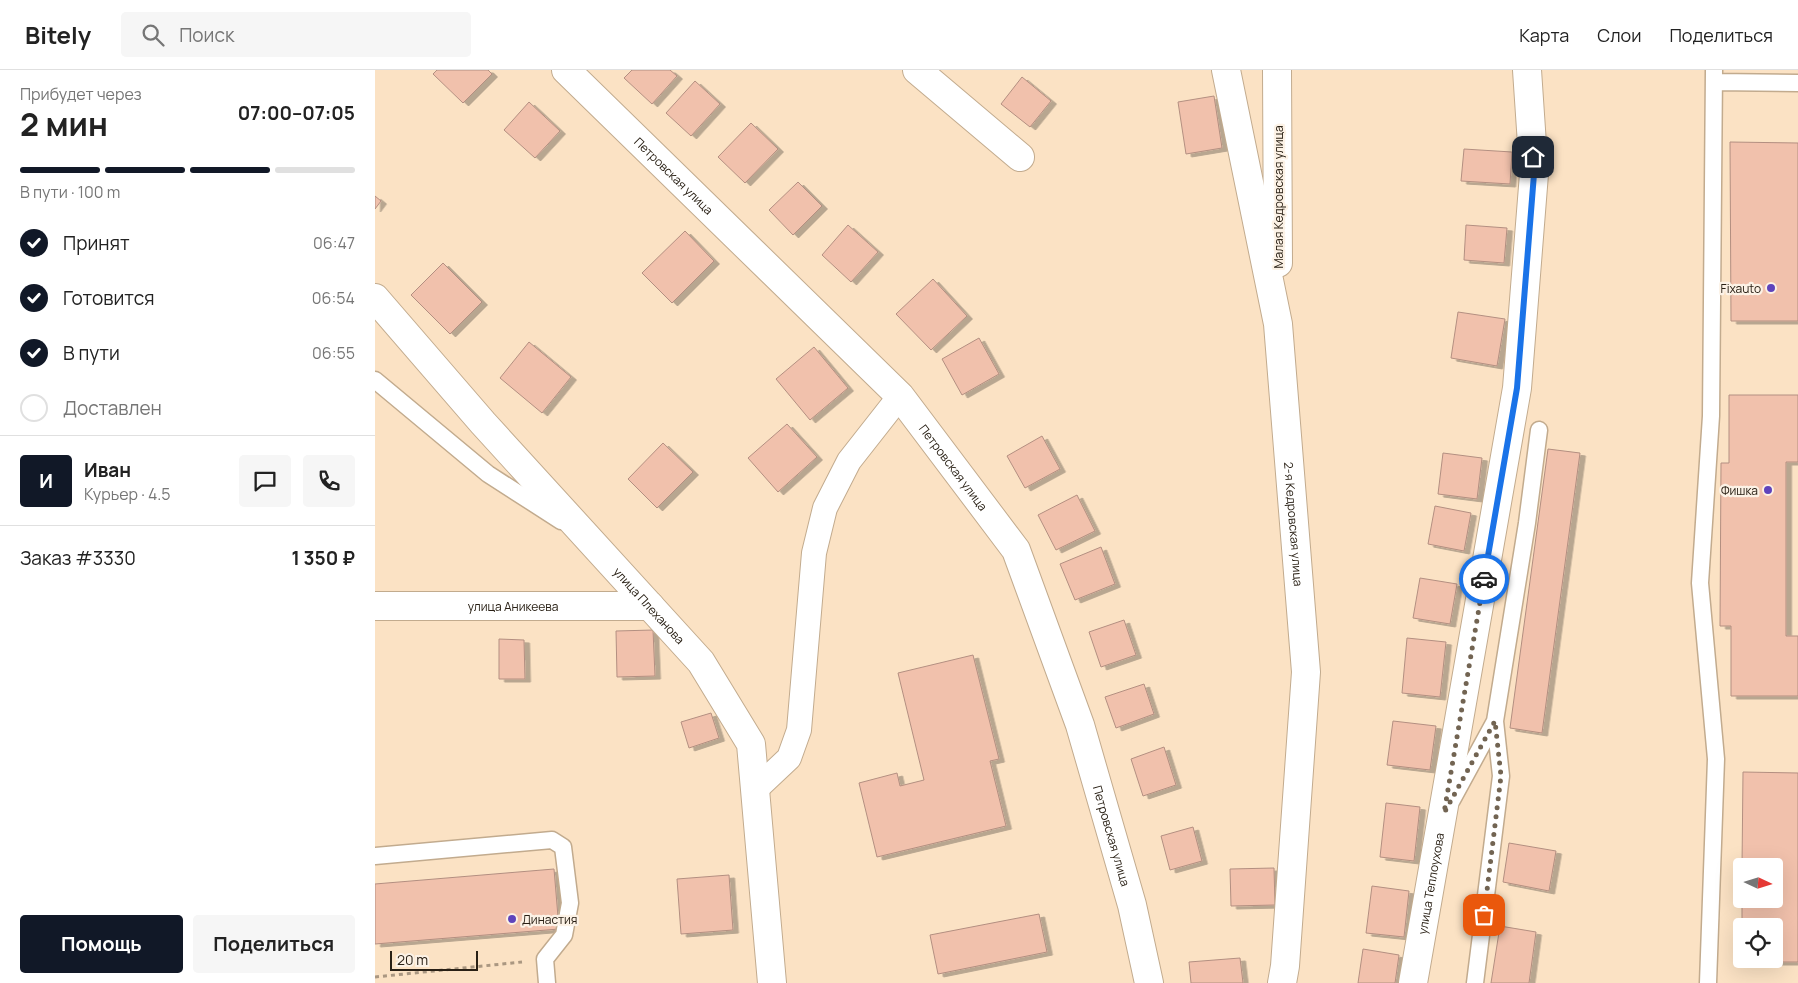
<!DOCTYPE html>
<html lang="ru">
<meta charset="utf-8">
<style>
:root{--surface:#fff;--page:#f6f6f6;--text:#222;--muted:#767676;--line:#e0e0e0;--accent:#111827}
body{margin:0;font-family:Manrope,sans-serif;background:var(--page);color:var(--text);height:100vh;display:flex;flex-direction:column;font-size:19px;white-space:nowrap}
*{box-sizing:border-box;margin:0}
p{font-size:16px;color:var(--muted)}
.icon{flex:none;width:28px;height:28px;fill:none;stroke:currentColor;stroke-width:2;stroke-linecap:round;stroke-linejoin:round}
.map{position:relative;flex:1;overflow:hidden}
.sheet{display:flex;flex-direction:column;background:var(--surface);width:375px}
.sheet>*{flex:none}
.needle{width:32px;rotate:94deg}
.controls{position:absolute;left:1358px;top:788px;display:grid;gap:10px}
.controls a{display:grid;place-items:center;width:50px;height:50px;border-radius:5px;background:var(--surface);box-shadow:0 5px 20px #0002;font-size:25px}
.scale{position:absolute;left:15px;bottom:12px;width:88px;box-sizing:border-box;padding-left:5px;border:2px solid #292015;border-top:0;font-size:14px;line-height:18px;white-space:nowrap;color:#292015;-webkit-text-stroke:4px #fcf2e6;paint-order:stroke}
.pin{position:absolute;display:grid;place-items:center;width:42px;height:42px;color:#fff;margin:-21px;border-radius:10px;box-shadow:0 2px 8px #0006}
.courier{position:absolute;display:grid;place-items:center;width:50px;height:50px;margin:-25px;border:4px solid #1a73e8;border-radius:50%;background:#fff;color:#222;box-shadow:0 1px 6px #0007}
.summary em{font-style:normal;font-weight:700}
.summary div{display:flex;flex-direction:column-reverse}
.summary{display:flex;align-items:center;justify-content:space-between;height:85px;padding:0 20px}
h1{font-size:32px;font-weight:700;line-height:38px}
.bar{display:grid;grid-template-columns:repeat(4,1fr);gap:8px 5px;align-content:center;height:60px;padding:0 20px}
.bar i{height:6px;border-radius:4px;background:var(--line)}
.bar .current{background:var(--accent)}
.bar p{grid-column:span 4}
.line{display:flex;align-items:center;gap:12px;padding:0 20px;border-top:1px solid var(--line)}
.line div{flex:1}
.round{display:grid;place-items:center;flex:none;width:52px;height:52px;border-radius:5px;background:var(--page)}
ol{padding:0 20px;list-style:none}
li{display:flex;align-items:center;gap:15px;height:55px}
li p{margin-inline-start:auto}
li .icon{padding:5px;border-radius:50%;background:var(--accent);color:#fff;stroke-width:4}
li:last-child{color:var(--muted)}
li i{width:28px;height:28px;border:2px solid var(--line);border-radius:50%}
.cta{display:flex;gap:10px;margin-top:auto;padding:10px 20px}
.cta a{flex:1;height:58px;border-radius:5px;background:var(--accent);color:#fff;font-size:20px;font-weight:700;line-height:58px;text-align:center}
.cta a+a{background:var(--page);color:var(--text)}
header{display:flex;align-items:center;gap:30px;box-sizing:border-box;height:70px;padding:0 25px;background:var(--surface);border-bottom:1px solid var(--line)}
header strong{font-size:24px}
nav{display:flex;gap:28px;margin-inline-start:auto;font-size:18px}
.search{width:350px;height:45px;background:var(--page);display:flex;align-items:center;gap:12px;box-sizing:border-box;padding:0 18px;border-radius:5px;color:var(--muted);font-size:19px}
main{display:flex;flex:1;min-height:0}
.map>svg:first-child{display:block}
.building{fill:#f1c1ac;stroke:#b38f81;filter:url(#shadow)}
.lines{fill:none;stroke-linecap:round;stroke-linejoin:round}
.service-casing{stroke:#c2ab8e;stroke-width:19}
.pedestrian-casing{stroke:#c2ab8e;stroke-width:26}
.minor-casing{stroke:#c2ab8e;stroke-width:30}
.path{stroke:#aa9781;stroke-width:3;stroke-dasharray:4 4;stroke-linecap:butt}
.service{stroke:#fff;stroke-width:16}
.pedestrian{stroke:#fff;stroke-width:24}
.minor{stroke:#fff;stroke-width:28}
.done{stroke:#726452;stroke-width:5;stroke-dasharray:0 9}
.route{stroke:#1a73e8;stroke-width:6}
.poi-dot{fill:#5f44bc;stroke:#fcf2e6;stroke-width:2}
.labels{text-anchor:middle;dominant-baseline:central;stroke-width:4.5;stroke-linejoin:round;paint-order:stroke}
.street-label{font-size:12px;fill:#292015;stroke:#fcf2e6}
.poi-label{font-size:12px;fill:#292015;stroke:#fcf2e6;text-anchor:end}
</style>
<header>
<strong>Bitely</strong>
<div class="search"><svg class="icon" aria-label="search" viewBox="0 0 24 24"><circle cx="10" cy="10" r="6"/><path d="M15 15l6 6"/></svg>Поиск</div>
<nav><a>Карта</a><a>Слои</a><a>Поделиться</a></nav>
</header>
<main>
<section class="sheet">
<div class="summary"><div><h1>2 мин</h1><p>Прибудет через</p></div><em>07:00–07:05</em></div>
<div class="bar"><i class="current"></i><i class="current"></i><i class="current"></i><i></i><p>В пути · 100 m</p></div>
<ol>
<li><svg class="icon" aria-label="check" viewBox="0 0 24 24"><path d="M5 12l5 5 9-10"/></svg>Принят<p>06:47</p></li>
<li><svg class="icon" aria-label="check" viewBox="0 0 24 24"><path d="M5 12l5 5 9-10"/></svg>Готовится<p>06:54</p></li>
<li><svg class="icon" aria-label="check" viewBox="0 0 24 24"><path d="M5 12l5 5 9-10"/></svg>В пути<p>06:55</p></li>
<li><i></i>Доставлен</li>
</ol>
<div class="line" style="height:90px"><b class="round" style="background:var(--accent);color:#fff">И</b><div><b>Иван</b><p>Курьер · 4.5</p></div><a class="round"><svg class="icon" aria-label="chat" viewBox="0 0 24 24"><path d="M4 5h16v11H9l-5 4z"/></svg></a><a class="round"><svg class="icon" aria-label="phone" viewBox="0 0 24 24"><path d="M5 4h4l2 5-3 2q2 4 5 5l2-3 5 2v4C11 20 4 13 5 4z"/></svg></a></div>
<div class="line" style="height:65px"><div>Заказ #3330</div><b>1 350 ₽</b></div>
<div class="cta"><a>Помощь</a><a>Поделиться</a></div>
</section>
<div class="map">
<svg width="1423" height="913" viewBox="0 0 1423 913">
<defs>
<filter id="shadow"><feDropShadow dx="5.5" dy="3" stdDeviation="0" flood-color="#0004"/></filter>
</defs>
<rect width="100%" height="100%" fill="#fbe2c4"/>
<!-- building -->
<path class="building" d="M62,0H113L117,4L88,33L58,4Z
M257,0H295L302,6L277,34L249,8Z
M647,7L676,31L655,57L626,34Z
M320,11L345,34L316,66L291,43Z
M839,26L847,78L811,84L803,32Z
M154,32L185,61L160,88L129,60Z
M376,53L403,79L370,113L343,87Z
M1355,72L1423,73V251H1356Z
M1089,79L1137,82L1135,114L1086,111Z
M423,112L447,136L418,165L394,140Z
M0,126L6,131L0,139Z
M473,155L503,182L476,212L447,185Z
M1091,155L1132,158L1129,193L1089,190Z
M310,161L339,191L297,233L267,203Z
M68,193L107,232L75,264L36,225Z
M558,209L592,246L556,280L521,244Z
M1083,242L1130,249L1122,296L1076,288Z
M604,268L624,304L587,325L567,289Z
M154,272L196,307L167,343L125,308Z
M439,277L473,318L435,350L401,309Z
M1354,325H1423V392H1411V566H1423V626H1356V556H1345L1346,393H1354Z
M412,354L442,387L403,422L373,388Z
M667,366L685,399L650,418L632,386Z
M288,373L318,402L282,438L253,409Z
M1173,379L1205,383L1167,663L1135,658Z
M1068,383L1107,388L1102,429L1063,424Z
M702,425L720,461L681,480L663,445Z
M1060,436L1096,443L1089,481L1053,474Z
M726,477L740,514L700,530L685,494Z
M1045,508L1082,514L1075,554L1038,548Z
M749,550L761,585L726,597L714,562Z
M278,560L280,606L242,607L241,561Z
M1032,568L1071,572L1065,627L1027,623Z
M124,569L149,570L150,609H124Z
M598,585L624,689L615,691L631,756L502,787L484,713L522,703L525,716L549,710L523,603Z
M769,614L779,644L741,658L730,627Z
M336,643L344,668L314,678L306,652Z
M1018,651L1061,656L1055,700L1012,695Z
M789,677L801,715L768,726L756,689Z
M1368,702L1423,703V892H1367V889H1399V856H1367V829H1399V796H1367Z
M1011,733L1045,737L1039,791L1005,787Z
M818,757L827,791L795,800L786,766Z
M1134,773L1181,781L1174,821L1128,812Z
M899,798L900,835L856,836L855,799Z
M179,799L184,859L0,874V814Z
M354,805L358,860L306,864L302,809Z
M997,816L1034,821L1029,867L991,863Z
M664,844L672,882L563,904L555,865Z
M1125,856L1161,862L1154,913H1116Z
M988,879L1024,885L1020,913H983Z
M865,888L868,913H816L814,892Z"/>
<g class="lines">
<defs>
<path id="service" d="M1339,12L1423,13
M0,310L113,404L186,451
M1077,730L1120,651L1152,453L1164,360
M0,786L177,770L188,777L195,833L189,865L170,889L172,913
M1100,913L1126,706L1120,651
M1333,913L1341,689L1325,513L1336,346L1339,0"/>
<path id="pedestrian" d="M380,720L414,688L424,660L439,483L450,438L474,391L525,326"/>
<g id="minor">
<path id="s1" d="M191,0L525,326L641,480L705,655L757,835L774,913"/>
<path d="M542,0L645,87"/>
<path id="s2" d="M851,0L903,254L931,602L910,896L907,913"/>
<path d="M902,0L903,193"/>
<path id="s3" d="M0,228L108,353L326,592L376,674L397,913"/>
<path id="s4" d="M0,536H275"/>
<path id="s5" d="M1038,913L1142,318L1159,104L1152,0"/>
</g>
</defs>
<!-- service casing -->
<use href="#service" class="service-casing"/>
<!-- pedestrian casing -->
<use href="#pedestrian" class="pedestrian-casing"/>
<!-- minor casing -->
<use href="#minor" class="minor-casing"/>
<!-- path -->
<path class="path" d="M0,907L147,892"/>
<!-- service -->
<use href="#service" class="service"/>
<!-- pedestrian -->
<use href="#pedestrian" class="pedestrian"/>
<!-- minor -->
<use href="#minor" class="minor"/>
</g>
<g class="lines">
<!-- done -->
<path class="done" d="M1109,845L1126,706L1120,651L1069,743L1109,509"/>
<!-- route -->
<path class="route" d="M1109,509L1142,318L1159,104L1158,87"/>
</g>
<!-- markers -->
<g class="poi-dot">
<circle cx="1396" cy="218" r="5"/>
<circle cx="1393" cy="420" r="5"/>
<circle cx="137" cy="849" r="5"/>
</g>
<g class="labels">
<!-- street labels -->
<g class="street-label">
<text stroke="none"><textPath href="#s1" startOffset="151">Петровская улица</textPath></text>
<text transform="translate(903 127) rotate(-90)">Малая Кедровская улица</text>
<text stroke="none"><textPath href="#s1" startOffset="556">Петровская улица</textPath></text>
<text stroke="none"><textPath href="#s2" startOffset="460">2-я Кедровская улица</textPath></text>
<text stroke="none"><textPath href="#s4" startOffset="138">улица Аникеева</textPath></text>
<text stroke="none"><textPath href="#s3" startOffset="412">улица Плеханова</textPath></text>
<text stroke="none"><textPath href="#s1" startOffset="961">Петровская улица</textPath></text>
<text stroke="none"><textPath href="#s5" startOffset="101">улица Теплоухова</textPath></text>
</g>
<!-- poi labels -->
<g class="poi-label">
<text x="1386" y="218">Fixauto</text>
<text x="1383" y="420">Фишка</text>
<text x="147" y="849" text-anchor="start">Династия</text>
</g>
</g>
</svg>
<div class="controls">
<a><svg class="needle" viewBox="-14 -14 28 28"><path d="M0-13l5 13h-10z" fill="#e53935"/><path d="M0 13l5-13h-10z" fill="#767676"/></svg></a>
<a><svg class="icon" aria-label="locate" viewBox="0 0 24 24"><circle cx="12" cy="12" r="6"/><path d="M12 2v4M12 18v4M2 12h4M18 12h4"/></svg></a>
</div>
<div class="scale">20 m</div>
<div class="pin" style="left:1109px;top:845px;background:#ea580c"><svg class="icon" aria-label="bag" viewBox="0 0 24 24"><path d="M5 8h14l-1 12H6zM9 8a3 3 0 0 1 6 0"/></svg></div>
<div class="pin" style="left:1158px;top:87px;background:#1f2937"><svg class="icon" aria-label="home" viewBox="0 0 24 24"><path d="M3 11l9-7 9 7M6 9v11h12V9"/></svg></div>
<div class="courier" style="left:1109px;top:509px"><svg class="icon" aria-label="car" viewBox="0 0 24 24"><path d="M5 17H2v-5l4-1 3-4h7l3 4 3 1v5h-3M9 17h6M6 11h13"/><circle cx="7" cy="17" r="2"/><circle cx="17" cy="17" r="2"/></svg></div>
</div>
</main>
